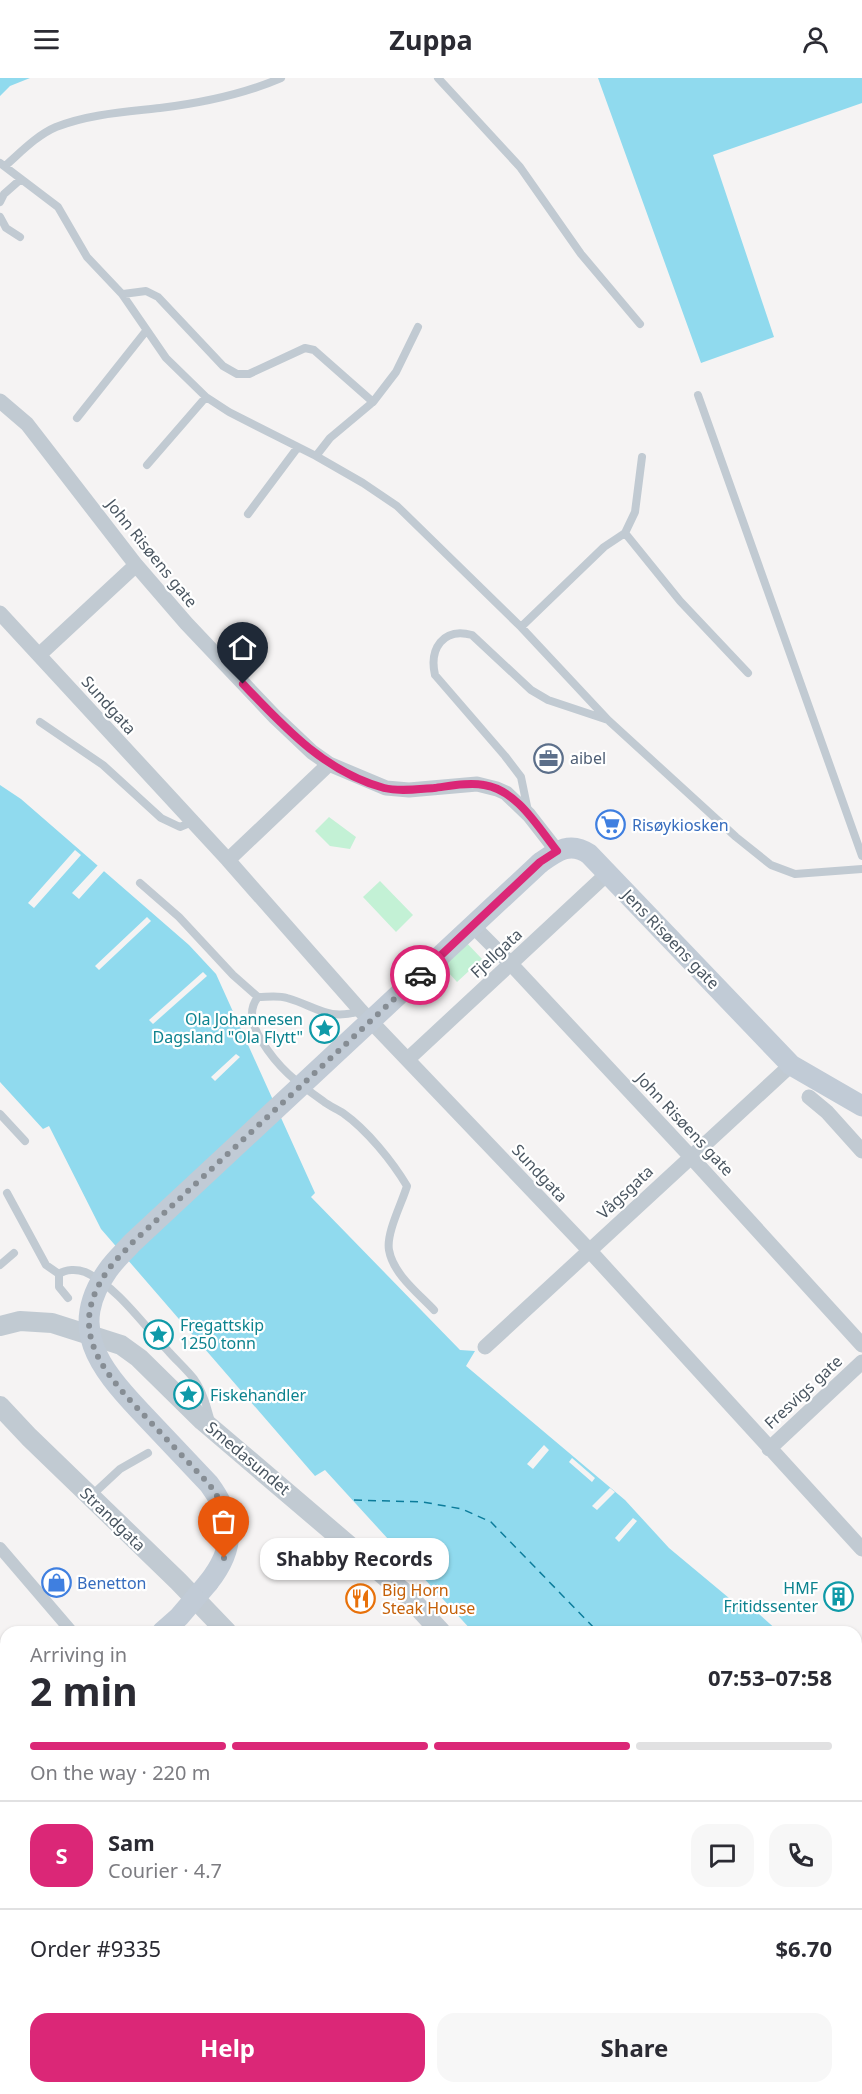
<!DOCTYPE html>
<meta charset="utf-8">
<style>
:root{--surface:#fff;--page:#f7f7f7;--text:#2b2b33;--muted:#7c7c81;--line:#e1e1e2;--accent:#db2777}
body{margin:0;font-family:"Noto Sans",sans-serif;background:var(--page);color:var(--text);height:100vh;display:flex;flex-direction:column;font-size:22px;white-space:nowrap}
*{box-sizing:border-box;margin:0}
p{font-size:20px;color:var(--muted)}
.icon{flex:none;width:33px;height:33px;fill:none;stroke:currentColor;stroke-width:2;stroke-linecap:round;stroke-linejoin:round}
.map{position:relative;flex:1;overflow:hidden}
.panel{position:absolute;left:0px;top:1548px;width:862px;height:468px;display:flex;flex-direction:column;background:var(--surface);border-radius:18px 18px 0 0;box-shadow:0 2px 4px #0004}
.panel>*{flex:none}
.pin{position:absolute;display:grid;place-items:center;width:51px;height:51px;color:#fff;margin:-62px -26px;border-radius:50% 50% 50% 0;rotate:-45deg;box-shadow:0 0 6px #0007}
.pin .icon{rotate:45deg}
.courier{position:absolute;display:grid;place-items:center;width:60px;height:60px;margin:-30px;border:4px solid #db2777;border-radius:50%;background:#fff;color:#222;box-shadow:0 2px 8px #0007}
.bubble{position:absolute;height:42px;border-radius:18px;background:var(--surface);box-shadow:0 2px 4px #0004;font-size:20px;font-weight:700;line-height:42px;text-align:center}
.overview em{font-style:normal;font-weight:700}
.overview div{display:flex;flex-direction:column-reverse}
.overview{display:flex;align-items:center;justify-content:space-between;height:102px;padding:0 30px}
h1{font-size:39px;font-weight:700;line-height:45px}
.bar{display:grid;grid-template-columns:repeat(4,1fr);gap:9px 6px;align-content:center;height:72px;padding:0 30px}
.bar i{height:8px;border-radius:4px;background:var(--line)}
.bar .active{background:var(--accent)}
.bar p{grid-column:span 4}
.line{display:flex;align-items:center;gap:15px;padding:0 30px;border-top:2px solid var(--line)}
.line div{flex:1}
.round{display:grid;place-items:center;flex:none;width:63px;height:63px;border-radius:18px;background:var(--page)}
.action{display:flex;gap:12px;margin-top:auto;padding:12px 30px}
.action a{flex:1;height:69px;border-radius:18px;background:var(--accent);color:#fff;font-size:24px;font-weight:700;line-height:69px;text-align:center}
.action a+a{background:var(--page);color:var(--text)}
header{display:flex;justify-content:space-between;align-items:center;height:78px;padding:0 30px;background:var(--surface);font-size:27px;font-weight:700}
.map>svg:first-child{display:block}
.green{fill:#c3f1d5}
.water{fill:#90daee}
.pier{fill:#f5f3f3}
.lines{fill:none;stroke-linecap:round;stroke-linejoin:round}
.ferry{stroke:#0c7c9b;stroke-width:1.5;stroke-dasharray:8 6;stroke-linecap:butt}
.service{stroke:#c1cad2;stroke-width:8}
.pedestrian{stroke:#c1cad2;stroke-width:12}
.minor{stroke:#c1cad2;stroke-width:15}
.tertiary{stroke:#c1cad2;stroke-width:20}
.secondary{stroke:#c1cbd6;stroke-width:21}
.secondary-bridge{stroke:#c1cbd6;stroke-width:21}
.done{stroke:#868d94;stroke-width:6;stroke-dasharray:0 10.8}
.route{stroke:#db2777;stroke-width:8}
.labels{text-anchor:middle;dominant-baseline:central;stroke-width:4.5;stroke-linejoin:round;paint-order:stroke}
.street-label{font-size:16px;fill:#4a5661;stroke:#fff}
.service-label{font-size:16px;fill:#4e5e75;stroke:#fff;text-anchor:start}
.shop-label{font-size:16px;fill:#366cbe;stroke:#fff;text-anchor:start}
.culture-label{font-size:16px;fill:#0d838f;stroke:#fff;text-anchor:end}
.food-label{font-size:16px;fill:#c56008;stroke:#fff;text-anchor:start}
</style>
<header><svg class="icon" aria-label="menu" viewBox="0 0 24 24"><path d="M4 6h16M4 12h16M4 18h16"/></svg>Zuppa<svg class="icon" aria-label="person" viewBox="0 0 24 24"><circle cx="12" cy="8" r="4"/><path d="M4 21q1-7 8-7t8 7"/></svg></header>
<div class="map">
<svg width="862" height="2016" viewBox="0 0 862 2016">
<rect width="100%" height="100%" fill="#f5f3f3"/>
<!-- green -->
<path class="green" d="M329,739L356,759L350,771L330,768L315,753Z
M380,803L413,837L396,854L363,819Z
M463,861L482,881L457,904L438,883Z
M6,1580V1648L0,1652V1584Z"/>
<!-- water -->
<path class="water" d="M0,0H30L10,8L0,18Z
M598,0H862V25L713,77L774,259L701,285Z
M0,707L21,721L189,867L216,896L315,1115L311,1119L460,1272L475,1273L466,1288L625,1422L669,1470L735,1525L741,1520L779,1554H473L325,1392L315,1398L101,1151L49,1048L43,1051L0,1004Z
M857,1611L862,1616V1981L856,1975Z"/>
<!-- pier -->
<path class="pier" d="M75,772L81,777L34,830L28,825Z
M99,786L105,792L79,821L72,815Z
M147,839L151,843L99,892L95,888Z
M203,894L207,898L153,946L149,942Z
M236,976L240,979L215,1003L211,999Z
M544,1367L549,1372L533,1391L527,1386Z
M572,1380L595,1400L592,1404L569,1384Z
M610,1410L615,1414L597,1432L592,1428Z
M633,1440L637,1443L619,1464L615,1460Z"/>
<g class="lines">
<!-- ferry -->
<path class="ferry" d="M354,1422L423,1424L462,1431L491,1444L598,1554
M856,1821L862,1826"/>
<!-- service -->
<path class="service" d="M438,0L520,89L581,176L640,246
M0,85L58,129L87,179L122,216L166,280L206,319L229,334L316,378L363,405L397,428L521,549L608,642
M5,88C20,75 37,57 56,49C89,36 125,34 160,30C201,25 244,16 281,0
M0,124L4,116L21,101
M0,139L6,150L20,159
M123,216L146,213L158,219L223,288L237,296H249L305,270L314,272L373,324
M698,317L862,778
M77,340L146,253
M316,378L330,360L373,324L396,294L418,249
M147,387L206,319
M248,436L298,369
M625,455L635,434L642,379
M521,549L604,469L625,455L680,523L748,595
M40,644L103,687L161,740L180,749L192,744
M528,733L521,699L505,678L435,597C429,571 443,549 472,557L531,612L548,622L608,642L736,759L771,787L795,796L862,791
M140,805L179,839L233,897L258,919C267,919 278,917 287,920C318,929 327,943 361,933
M258,919C247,933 253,948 261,962C278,990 296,1004 323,1023C329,1028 337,1031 343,1035C367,1052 392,1083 407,1108C402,1125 386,1155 389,1172C393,1196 419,1216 434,1232
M0,1036L25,1063
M7,1115L46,1187L59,1196
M0,1187L14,1175
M59,1196C66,1191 77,1191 85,1194C116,1207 146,1250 169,1274C177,1283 187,1292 194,1301C203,1314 207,1329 211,1344
M59,1196V1209L68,1220
M91,1418L120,1391L148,1375
M840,2016L847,2010"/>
<!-- pedestrian -->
<path class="pedestrian" d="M0,1470L72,1554
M465,2016L471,2010
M494,2016L501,2010"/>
<!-- minor -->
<path class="minor" d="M0,323L27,346L136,487L186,545L275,639L312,674L329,686L386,710L409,712L477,706L497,711L506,715L529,737L557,773
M0,535L228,782L361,933L589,1172L862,1471
M39,577L136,487
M228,782L329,686
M478,853L510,885L691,1079L862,1267
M408,981L608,795
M809,1019L827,1034L862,1073
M485,1269L791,987
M769,1371L862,1284
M0,1988L3,1989
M856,1997L862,2003
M35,2016L42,2010"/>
<!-- tertiary -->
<path class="tertiary" d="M0,1248L20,1243L52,1245L121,1267L139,1280L203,1343L407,1517L441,1554
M0,1328L29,1359L178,1503L227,1554
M0,1893L6,1900
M102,2010L107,2016
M283,2010L289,2016"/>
<!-- secondary -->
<path class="secondary" d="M540,785C557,773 570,763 589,776L791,987L862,1028
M162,1554L179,1539L208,1505
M0,1682L6,1677
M649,2010L654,2016"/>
<!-- secondary-bridge -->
<path class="secondary-bridge" d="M208,1505C236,1470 235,1441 209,1406C186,1382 163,1357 140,1333C99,1289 67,1250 108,1192C115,1182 124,1174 132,1165L540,785"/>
</g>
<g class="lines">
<!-- done -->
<path class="done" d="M224,1480C233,1448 228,1433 209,1406C186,1382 163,1357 140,1333C99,1289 67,1250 108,1192C115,1182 124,1174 132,1165L420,897"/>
<!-- route -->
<path class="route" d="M243,606C284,649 325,694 384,710C400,714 418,711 434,710C450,708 468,704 484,707C517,712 538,749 557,773L540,784L420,897"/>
</g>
<!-- icons -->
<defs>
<symbol id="office-ring" viewBox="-11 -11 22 22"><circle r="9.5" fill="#fff" stroke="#5c6f8a" stroke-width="1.5"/><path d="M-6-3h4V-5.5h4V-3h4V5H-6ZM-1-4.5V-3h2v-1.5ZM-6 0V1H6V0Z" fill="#5c6f8a"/></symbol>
<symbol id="supermarket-ring" viewBox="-11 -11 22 22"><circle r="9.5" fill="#fff" stroke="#3f7fe0" stroke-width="1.5"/><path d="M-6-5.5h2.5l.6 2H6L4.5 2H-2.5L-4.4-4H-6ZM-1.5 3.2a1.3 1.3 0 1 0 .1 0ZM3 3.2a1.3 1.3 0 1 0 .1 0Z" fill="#3f7fe0"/></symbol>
<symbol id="sight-ring" viewBox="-11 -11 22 22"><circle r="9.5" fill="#fff" stroke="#0f9aa8" stroke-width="1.5"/><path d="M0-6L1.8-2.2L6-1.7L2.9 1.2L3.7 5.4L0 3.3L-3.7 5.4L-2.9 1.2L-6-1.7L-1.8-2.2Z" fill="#0f9aa8"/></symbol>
<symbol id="shop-ring" viewBox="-11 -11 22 22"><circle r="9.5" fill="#fff" stroke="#3f7fe0" stroke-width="1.5"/><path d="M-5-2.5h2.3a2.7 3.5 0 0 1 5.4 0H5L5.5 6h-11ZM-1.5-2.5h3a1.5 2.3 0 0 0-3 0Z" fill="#3f7fe0"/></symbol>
<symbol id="building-ring" viewBox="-11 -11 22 22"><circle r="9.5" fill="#fff" stroke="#0f9aa8" stroke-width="1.5"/><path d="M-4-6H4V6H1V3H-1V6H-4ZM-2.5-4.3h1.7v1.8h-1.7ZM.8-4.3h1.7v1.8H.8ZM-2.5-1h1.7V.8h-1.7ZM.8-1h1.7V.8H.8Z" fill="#0f9aa8"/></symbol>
<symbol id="restaurant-ring" viewBox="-11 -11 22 22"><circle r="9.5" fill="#fff" stroke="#e8710a" stroke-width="1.5"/><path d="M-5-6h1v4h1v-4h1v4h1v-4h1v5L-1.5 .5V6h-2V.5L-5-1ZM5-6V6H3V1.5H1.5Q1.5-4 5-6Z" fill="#e8710a"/></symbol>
</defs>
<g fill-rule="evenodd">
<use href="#office-ring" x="532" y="664" width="33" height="33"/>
<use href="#supermarket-ring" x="594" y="730" width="33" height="33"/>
<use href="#sight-ring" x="308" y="934" width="33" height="33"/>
<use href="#sight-ring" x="142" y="1240" width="33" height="33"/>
<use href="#sight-ring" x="172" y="1300" width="33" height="33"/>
<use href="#shop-ring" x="40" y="1488" width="33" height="33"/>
<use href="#building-ring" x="822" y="1502" width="33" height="33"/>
<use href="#restaurant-ring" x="344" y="1504" width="33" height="33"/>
</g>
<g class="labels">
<!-- street labels -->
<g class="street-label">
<text transform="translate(152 475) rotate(51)">John Risøens gate</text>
<text transform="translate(109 627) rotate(48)">Sundgata</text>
<text transform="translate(671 861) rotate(46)">Jens Risøens gate</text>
<text transform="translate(496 875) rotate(-43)">Fjellgata</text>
<text transform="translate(685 1046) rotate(47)">John Risøens gate</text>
<text transform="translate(540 1095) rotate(47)">Sundgata</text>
<text transform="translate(625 1114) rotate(-43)">Vågsgata</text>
<text transform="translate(803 1314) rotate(-43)">Fresvigs gate</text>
<text transform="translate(248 1380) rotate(40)">Smedasundet</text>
<text transform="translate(113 1441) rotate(44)">Strandgata</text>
</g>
<!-- service labels -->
<g class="service-label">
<text x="570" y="680">aibel</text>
</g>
<!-- shop labels -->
<g class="shop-label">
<text x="632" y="747">Risøykiosken</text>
<text x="77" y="1505">Benetton</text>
</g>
<!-- culture labels -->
<g class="culture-label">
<text x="303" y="941">Ola Johannesen<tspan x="303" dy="18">Dagsland "Ola Flytt"</tspan></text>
<text x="180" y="1247" text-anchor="start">Fregattskip<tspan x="180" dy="18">1250 tonn</tspan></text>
<text x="210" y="1317" text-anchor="start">Fiskehandler</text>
<text x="818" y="1510">HMF<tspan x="818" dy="18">Fritidssenter</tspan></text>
</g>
<!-- food labels -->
<g class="food-label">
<text x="382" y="1512">Big Horn<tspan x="382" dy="18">Steak House</tspan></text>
</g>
</g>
</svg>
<div class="pin" style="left:224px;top:1480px;background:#ea580c"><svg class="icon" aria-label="bag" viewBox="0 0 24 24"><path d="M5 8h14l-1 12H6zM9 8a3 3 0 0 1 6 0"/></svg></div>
<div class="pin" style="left:243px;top:606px;background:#1f2937"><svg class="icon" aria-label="home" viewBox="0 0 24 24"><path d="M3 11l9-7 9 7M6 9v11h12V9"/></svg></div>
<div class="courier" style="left:420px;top:897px"><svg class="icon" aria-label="car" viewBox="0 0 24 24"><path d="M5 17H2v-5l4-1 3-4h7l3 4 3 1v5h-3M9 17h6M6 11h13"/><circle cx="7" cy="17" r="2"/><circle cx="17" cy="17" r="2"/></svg></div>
<div class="bubble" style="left:260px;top:1460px;width:189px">Shabby Records</div>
<section class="panel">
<div class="overview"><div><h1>2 min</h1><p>Arriving in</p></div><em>07:53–07:58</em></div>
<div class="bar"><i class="active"></i><i class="active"></i><i class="active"></i><i></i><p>On the way · 220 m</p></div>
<div class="line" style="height:108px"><b class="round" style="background:var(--accent);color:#fff">S</b><div><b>Sam</b><p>Courier · 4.7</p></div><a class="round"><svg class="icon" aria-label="chat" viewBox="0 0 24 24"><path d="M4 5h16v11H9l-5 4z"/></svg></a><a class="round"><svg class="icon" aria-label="phone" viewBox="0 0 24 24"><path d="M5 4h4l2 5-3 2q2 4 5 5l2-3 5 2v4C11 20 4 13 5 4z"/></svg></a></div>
<div class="line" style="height:78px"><div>Order #9335</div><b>$6.70</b></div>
<div class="action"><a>Help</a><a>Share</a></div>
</section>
</div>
